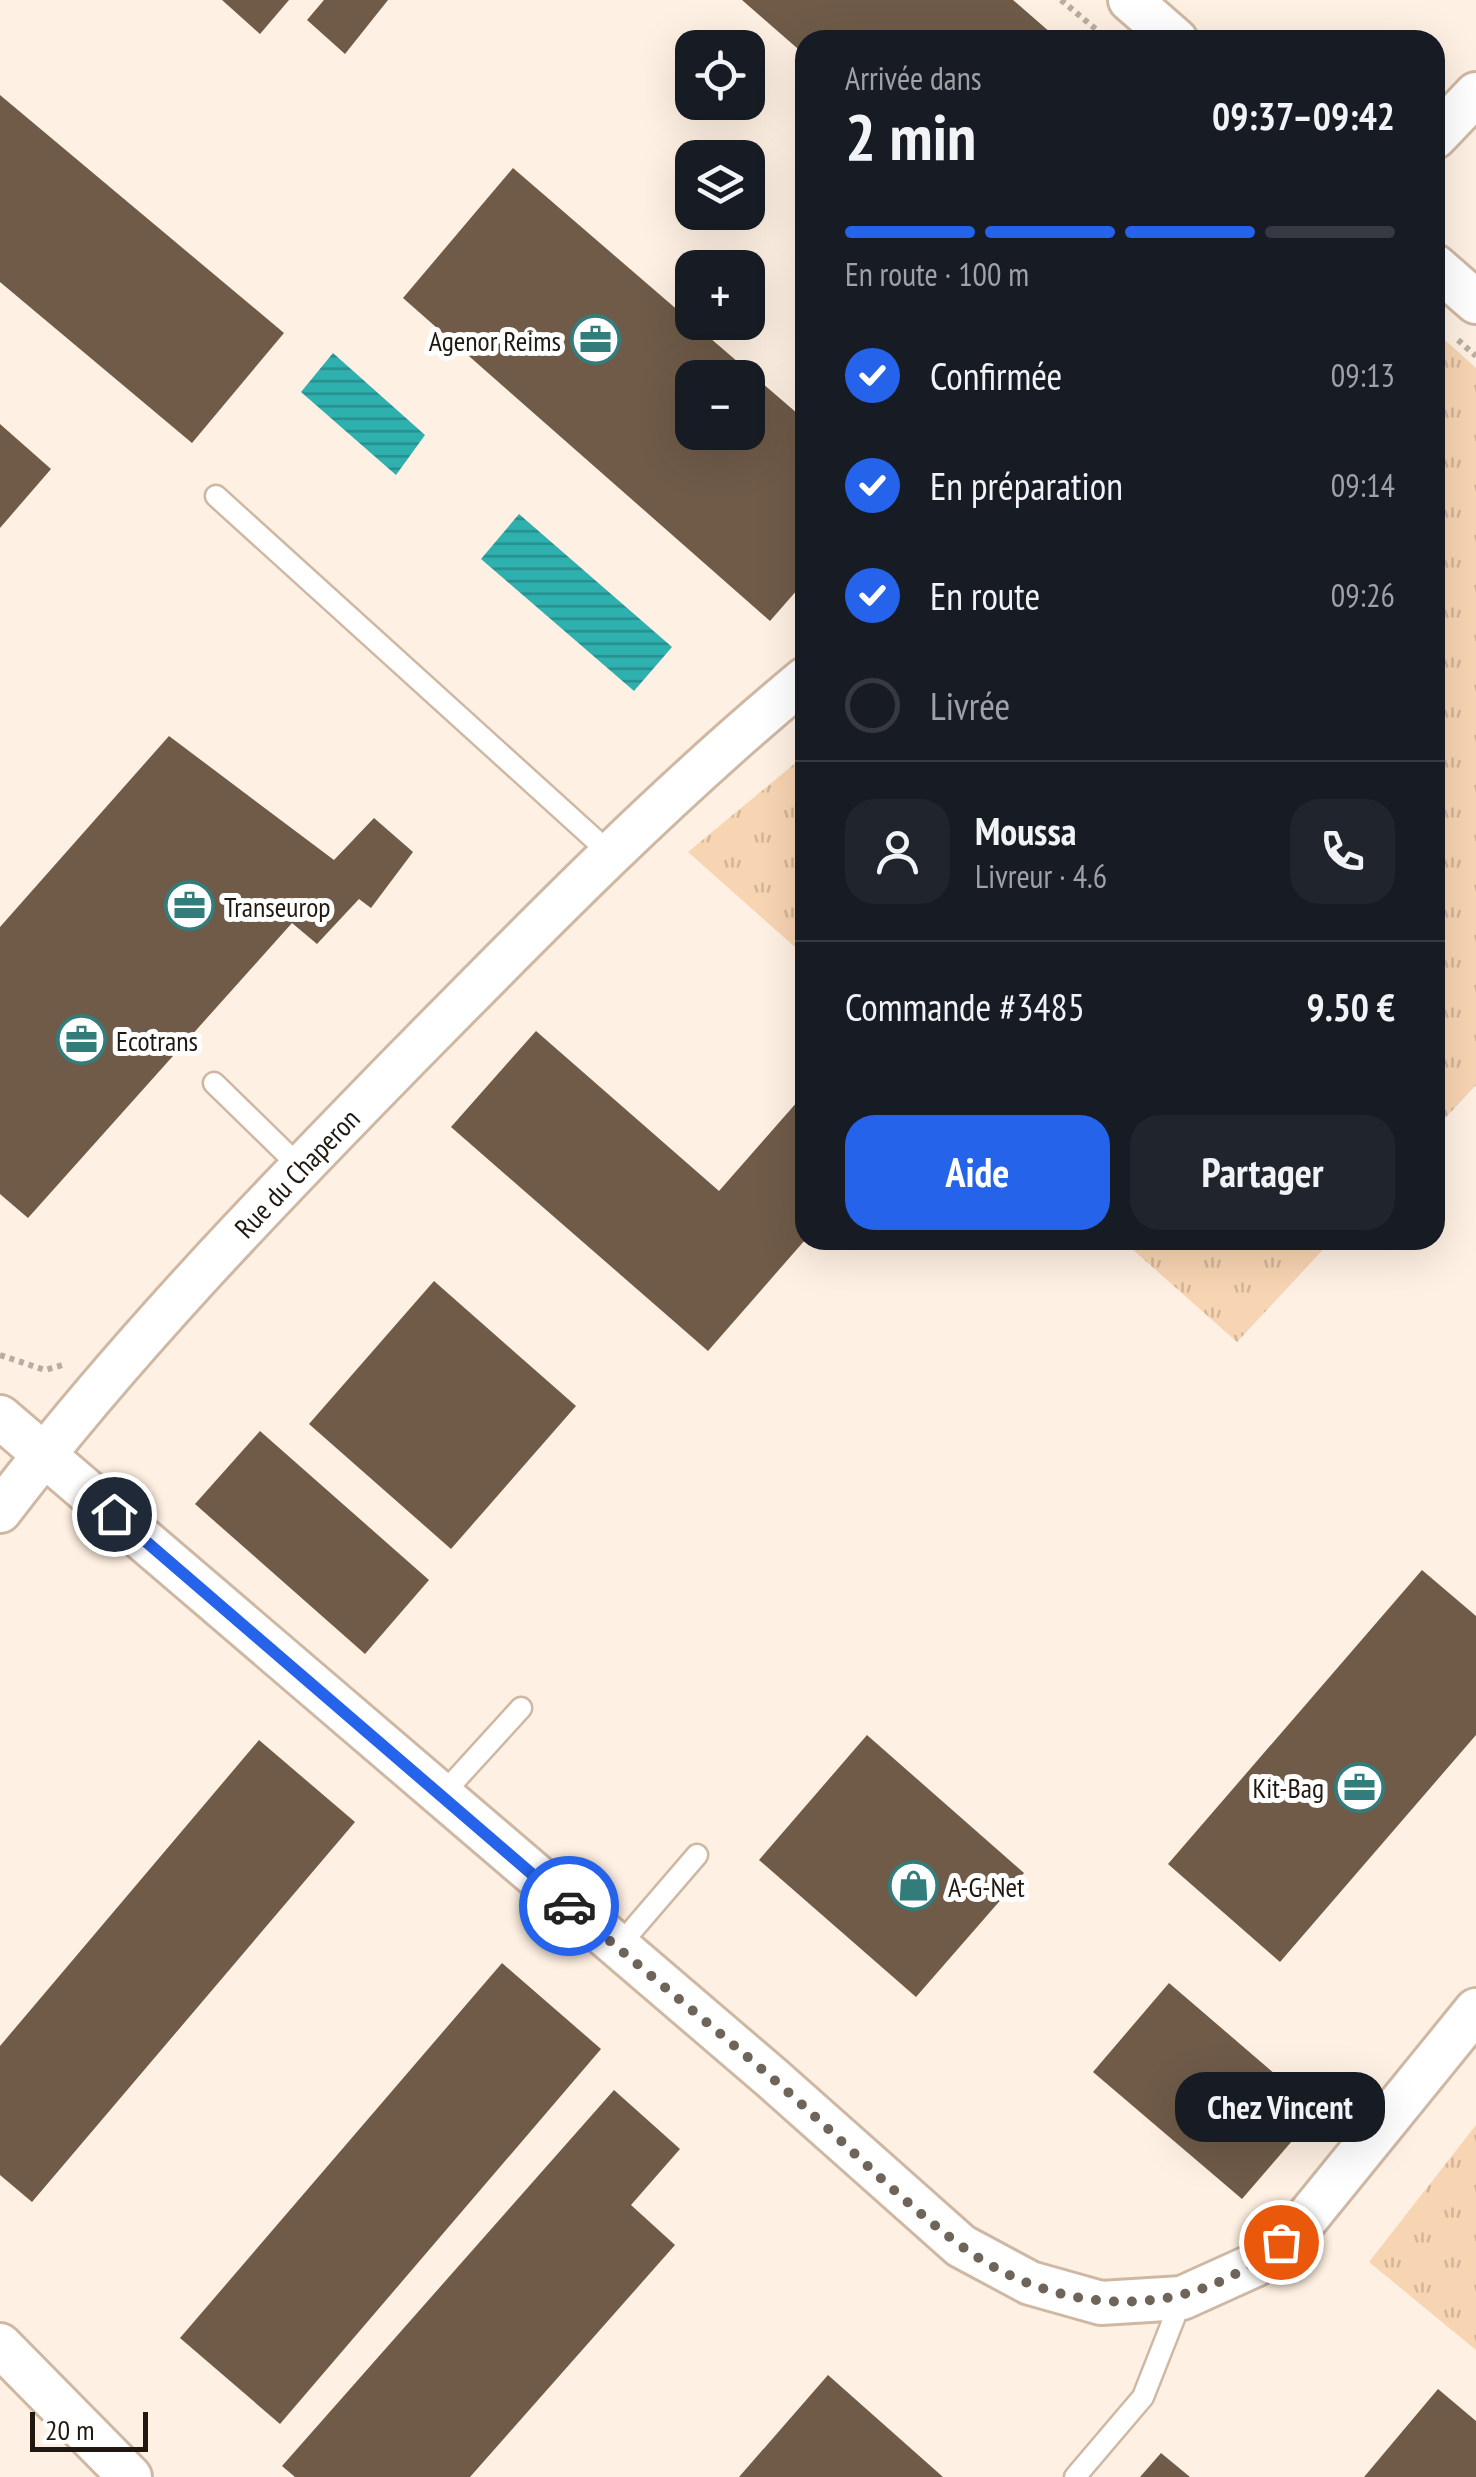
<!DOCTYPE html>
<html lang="fr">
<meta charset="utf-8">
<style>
:root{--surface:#171b24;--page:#20242c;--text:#f1f3f6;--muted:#9ea1a6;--line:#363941;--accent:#2563eb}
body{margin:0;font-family:"PT Sans Narrow",sans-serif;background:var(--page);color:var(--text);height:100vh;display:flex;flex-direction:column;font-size:38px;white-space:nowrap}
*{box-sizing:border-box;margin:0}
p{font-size:32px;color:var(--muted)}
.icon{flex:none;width:55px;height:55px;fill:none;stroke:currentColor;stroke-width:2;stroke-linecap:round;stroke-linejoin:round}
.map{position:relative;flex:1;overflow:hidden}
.sheet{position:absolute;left:795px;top:30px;width:650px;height:1220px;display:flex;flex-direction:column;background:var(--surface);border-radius:30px;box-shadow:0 10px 40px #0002}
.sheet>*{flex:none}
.buttons{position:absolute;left:675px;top:30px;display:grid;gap:20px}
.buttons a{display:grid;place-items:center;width:90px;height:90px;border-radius:20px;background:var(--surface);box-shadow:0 10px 40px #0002;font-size:50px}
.scale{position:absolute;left:30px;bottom:25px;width:118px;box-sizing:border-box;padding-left:10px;border:5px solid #211911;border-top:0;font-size:28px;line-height:35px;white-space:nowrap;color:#211911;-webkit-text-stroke:8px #fff;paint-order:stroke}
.pin{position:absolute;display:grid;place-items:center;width:85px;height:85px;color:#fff;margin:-42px;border:5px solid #fff;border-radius:50%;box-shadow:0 2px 10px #0007}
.courier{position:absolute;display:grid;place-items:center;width:100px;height:100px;margin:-50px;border:8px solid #2563eb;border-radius:50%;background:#fff;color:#222;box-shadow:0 2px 12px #0007}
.bubble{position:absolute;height:70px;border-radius:30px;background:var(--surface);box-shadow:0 10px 40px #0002;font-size:32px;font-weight:700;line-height:70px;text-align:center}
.head em{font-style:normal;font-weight:700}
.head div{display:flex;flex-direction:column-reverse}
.head{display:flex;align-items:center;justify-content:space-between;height:170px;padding:0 50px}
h1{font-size:65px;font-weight:700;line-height:75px}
.bar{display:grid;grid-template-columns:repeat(4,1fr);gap:15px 10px;align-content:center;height:120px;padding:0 50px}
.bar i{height:12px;border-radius:8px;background:var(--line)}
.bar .active{background:var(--accent)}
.bar p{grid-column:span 4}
.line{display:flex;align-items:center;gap:25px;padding:0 50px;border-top:2px solid var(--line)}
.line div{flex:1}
.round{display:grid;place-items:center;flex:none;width:105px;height:105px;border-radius:30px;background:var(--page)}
ol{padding:0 50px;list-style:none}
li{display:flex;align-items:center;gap:30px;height:110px}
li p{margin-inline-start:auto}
li .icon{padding:10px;border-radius:50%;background:var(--accent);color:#fff;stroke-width:4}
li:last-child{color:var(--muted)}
li i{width:55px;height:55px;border:5px solid var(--line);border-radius:50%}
.button{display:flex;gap:20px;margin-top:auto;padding:20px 50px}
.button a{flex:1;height:115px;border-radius:30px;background:var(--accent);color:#fff;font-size:40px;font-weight:700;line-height:115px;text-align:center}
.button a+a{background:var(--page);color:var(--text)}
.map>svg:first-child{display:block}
.grass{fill:url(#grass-tufts)}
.water{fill:url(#water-rules)}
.building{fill:#6f5b48;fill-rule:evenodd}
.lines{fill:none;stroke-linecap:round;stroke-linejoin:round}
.service-casing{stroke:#cfb8a3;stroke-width:25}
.minor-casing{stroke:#cfb8a3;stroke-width:48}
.path{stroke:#b9ada1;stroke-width:6;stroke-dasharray:5 5;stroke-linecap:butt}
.service{stroke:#fff;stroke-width:20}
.minor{stroke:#fff;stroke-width:42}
.done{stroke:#6e645a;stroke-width:10;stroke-dasharray:0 18}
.route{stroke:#2563eb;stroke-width:12}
.labels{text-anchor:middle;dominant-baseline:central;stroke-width:10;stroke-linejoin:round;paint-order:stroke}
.poi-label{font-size:28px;fill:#211911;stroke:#fff;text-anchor:start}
.street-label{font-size:28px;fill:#211911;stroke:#fff}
</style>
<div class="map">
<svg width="1476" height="2477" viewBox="0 0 1476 2477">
<defs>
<pattern id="grass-tufts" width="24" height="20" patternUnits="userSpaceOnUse" patternTransform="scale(2.5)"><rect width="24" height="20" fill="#f7d4b2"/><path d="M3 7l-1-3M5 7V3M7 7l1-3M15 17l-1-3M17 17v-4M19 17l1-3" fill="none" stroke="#d3b598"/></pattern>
<pattern id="water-rules" width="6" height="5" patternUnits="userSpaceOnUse" patternTransform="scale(2.5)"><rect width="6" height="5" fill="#2eb0af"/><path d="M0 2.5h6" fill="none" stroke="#278e8d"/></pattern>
</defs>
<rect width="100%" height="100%" fill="#fef0e2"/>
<!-- grass -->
<path class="grass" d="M1435,331L1476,368V1085L1435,1129Z
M805,755V956L688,852Z
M1122,1240H1332L1237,1342Z
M1476,2125V2350L1369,2262Z"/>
<!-- water -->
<path class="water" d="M333,353L425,435L396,475L301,392Z
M519,514L672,647L634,691L481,559Z"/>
<!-- building -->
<path class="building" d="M222,0H289L260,34Z
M324,0H388L345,54L307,20Z
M742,0H1013L1059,40H805V55Z
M0,95L284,333L192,443L0,282Z
M513,168L805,420V581L770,621L403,298ZM692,378H748V432H692Z
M0,424L51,469L0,528Z
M169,736L334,860L374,818L413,852L371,908L359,899L317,944L292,923L28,1218L0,1194V927Z
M536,1031L719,1191L805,1093V1240L708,1351L451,1127Z
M434,1281L576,1406L451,1549L309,1424Z
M260,1431L429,1580L365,1654L195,1504Z
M1422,1570L1476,1616V1735L1280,1962L1168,1864Z
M867,1735L1024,1873L916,1997L759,1860Z
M259,1740L355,1822L32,2202L0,2175V2046Z
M502,1963L601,2049L280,2424L180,2338Z
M1169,1983L1318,2111L1242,2199L1093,2072Z
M614,2090L680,2149L631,2205L675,2245L470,2477H295L282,2466Z
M828,2375L943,2477H739Z
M1438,2389L1476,2421V2477H1364Z
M1161,2453L1190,2477H1140Z"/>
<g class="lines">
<defs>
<path id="service" d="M216,496L612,855
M214,1083L300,1167
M440,1797L521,1708
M617,1948L697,1855
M1075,2477L1143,2397L1182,2298"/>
<g id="minor">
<path d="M1130,0L1176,40"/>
<path d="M1435,137L1476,94"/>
<path d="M1435,266L1476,302"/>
<path d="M0,1417L772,2078L961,2246L1030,2283L1101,2303L1182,2298L1255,2265L1307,2218L1476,2010"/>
<path id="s1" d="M0,1511C124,1349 268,1200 410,1055C537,926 665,795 805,679"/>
<path d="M0,2345L130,2477"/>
</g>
</defs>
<!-- service casing -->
<use href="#service" class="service-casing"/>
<!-- minor casing -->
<use href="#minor" class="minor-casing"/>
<!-- path -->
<path class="path" d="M1061,0L1104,36
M1458,340L1476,356
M0,1355L45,1370L66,1364"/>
<!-- service -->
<use href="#service" class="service"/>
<!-- minor -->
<use href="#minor" class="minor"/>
</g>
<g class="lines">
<!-- done -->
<path class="done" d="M569,1906C636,1964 705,2020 772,2078C835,2132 893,2195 960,2245C1057,2318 1189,2324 1281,2242"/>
<!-- route -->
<path class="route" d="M114,1514L569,1906"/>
</g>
<!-- icons -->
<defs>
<symbol id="office-ring" viewBox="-11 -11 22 22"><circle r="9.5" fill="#fff" stroke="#337c7c" stroke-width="1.5"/><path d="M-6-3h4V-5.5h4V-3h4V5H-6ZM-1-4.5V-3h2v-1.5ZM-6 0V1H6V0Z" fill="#337c7c"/></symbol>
<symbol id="shop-ring" viewBox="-11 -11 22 22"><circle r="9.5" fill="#fff" stroke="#337c7c" stroke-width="1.5"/><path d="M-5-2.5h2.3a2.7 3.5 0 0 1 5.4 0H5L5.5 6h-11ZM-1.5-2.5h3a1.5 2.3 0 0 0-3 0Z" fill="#337c7c"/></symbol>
</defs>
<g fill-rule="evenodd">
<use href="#office-ring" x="568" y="312" width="55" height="55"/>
<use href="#office-ring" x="162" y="878" width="55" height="55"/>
<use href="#office-ring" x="54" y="1012" width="55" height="55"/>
<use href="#office-ring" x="1332" y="1760" width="55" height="55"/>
<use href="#shop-ring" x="886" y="1858" width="55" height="55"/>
</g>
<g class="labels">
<!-- poi labels -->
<g class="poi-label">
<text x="561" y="340" text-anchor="end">Agenor Reims</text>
<text x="224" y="906">Transeurop</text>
<text x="116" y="1040">Ecotrans</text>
<text x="1324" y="1787" text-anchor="end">Kit-Bag</text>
<text x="948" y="1886">A-G-Net</text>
</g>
<!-- street labels -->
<g class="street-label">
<text stroke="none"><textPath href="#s1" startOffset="450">Rue du Chaperon</textPath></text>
</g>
</g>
</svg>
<div class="buttons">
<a><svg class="icon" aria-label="locate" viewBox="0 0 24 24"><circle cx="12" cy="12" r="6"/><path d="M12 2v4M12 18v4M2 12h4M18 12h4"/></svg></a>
<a><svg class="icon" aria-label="layers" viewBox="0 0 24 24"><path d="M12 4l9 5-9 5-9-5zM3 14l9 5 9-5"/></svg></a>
<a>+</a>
<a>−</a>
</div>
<div class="scale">20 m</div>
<div class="pin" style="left:1281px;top:2242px;background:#ea580c"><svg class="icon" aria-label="bag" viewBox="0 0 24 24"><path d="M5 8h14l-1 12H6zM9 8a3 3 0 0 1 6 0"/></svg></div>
<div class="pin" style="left:114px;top:1514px;background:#1f2937"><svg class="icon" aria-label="home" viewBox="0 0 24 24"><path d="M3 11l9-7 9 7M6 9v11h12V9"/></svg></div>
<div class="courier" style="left:569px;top:1906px"><svg class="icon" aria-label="car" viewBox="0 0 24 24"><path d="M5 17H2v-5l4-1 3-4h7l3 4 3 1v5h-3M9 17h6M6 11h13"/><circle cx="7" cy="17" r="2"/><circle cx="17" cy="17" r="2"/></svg></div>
<div class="bubble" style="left:1175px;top:2072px;width:210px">Chez Vincent</div>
<section class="sheet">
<div class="head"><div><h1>2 min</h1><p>Arrivée dans</p></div><em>09:37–09:42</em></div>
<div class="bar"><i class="active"></i><i class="active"></i><i class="active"></i><i></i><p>En route · 100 m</p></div>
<ol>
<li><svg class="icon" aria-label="check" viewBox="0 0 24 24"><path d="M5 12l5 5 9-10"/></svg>Confirmée<p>09:13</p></li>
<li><svg class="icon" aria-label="check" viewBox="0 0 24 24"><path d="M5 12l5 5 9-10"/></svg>En préparation<p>09:14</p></li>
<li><svg class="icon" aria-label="check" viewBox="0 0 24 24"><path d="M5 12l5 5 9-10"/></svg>En route<p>09:26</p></li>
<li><i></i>Livrée</li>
</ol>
<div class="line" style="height:180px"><a class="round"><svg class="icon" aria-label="person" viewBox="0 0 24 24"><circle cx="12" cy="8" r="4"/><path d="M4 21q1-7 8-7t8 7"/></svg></a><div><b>Moussa</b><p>Livreur · 4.6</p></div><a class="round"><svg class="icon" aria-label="phone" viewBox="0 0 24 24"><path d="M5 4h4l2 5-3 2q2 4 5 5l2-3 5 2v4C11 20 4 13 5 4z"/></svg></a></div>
<div class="line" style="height:130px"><div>Commande #3485</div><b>9.50 €</b></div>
<div class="button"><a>Aide</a><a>Partager</a></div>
</section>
</div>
